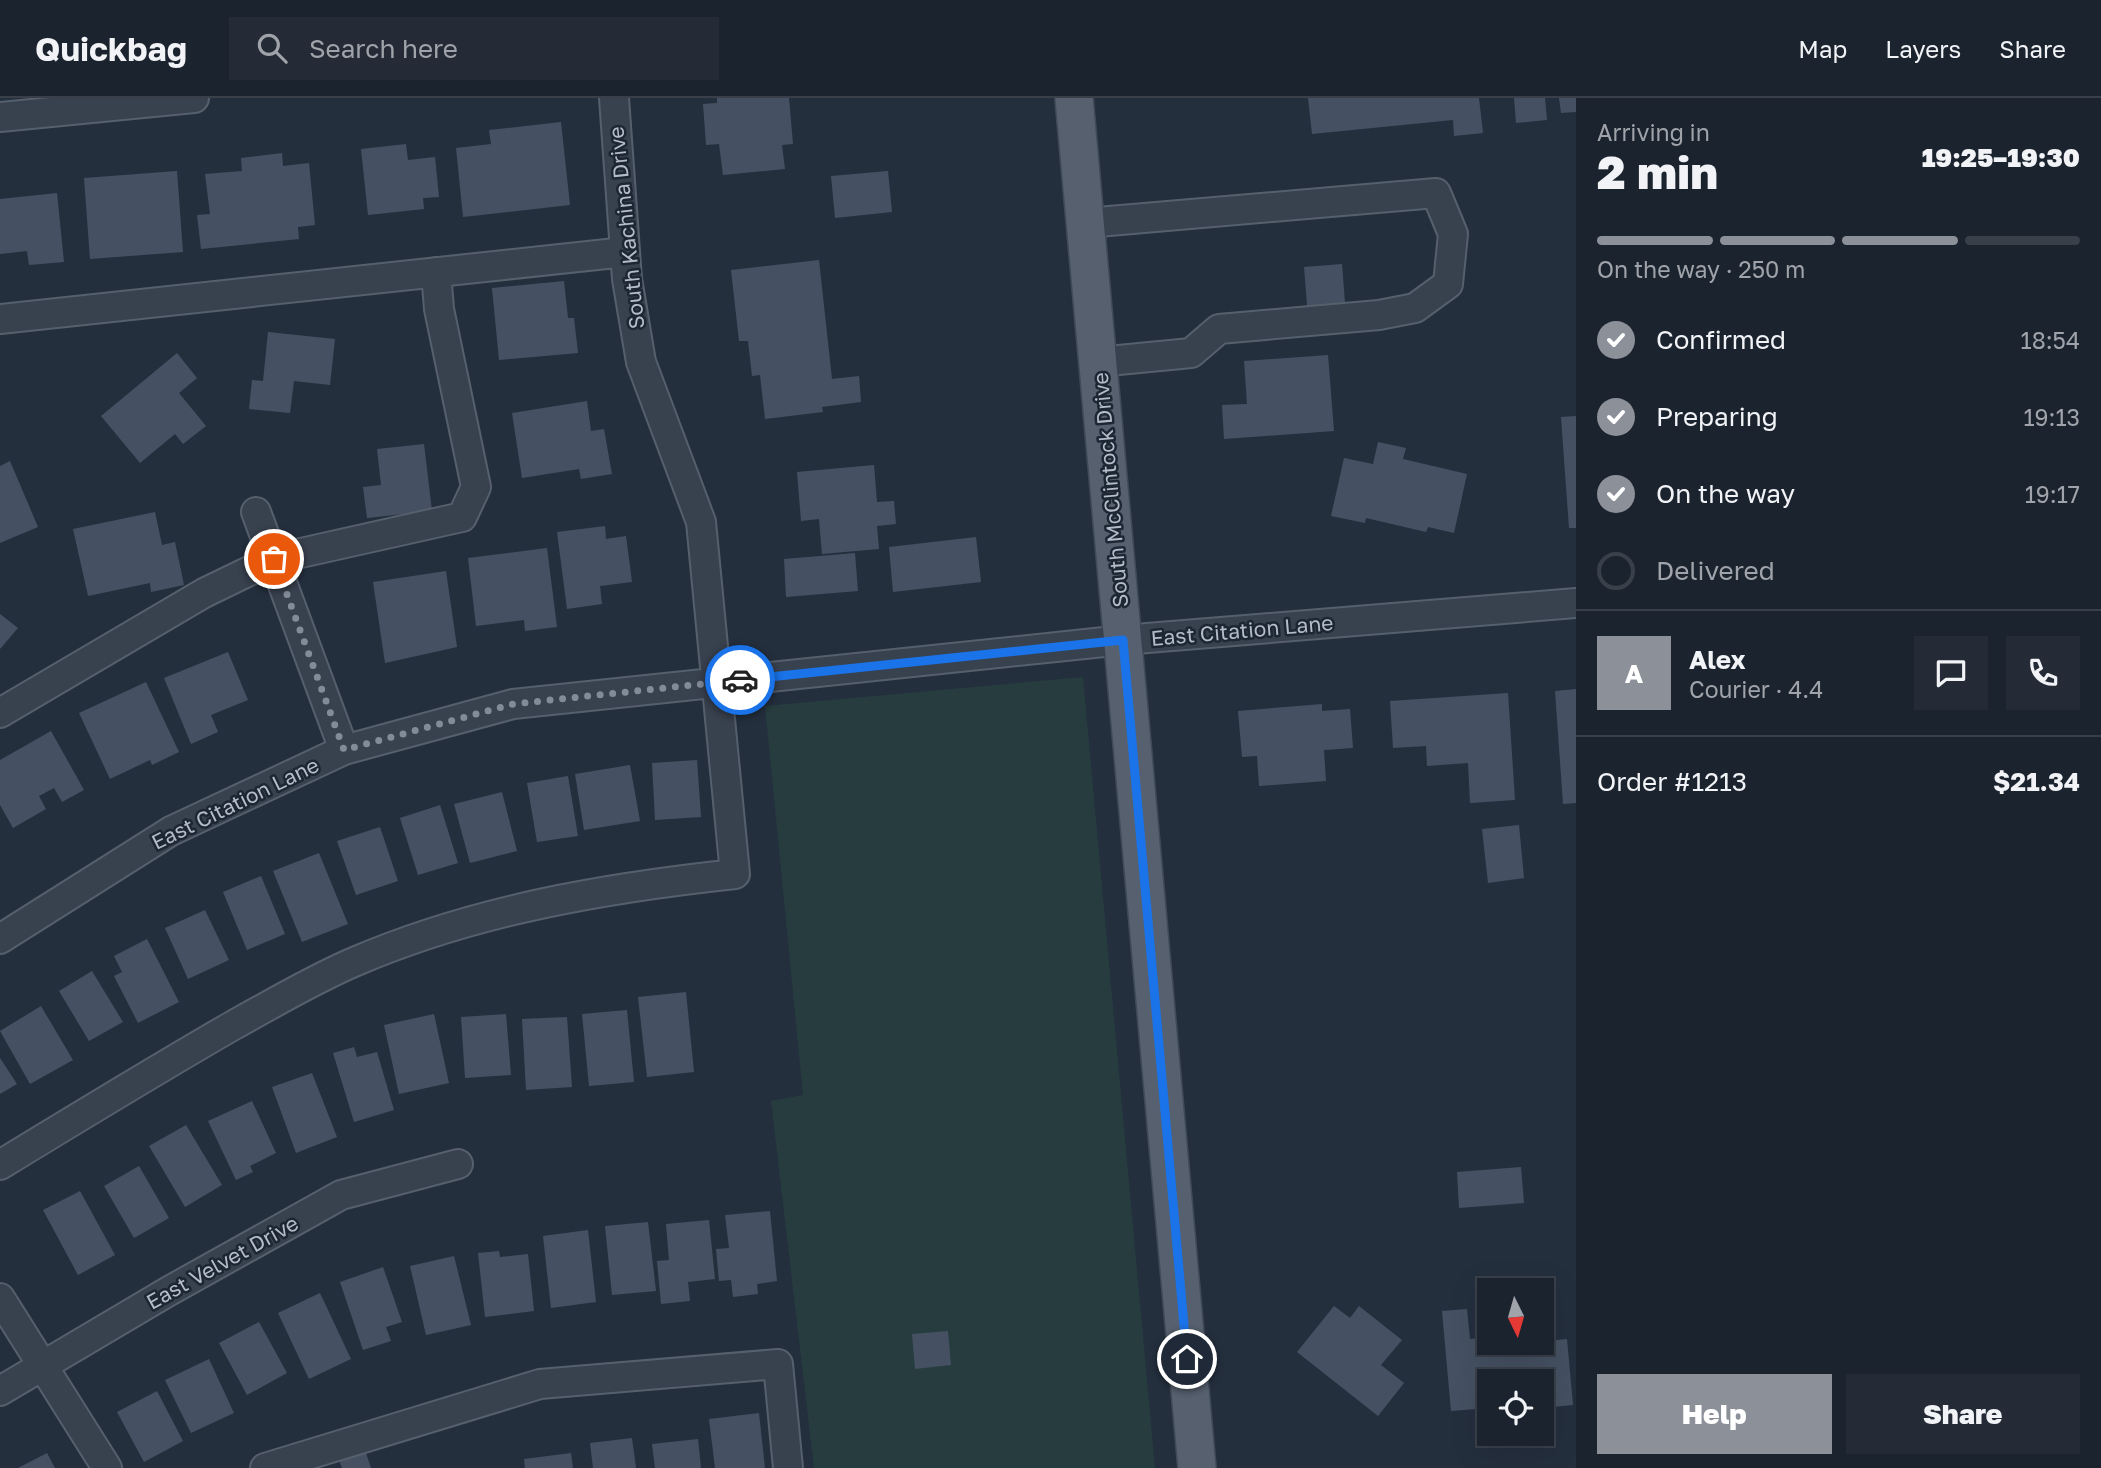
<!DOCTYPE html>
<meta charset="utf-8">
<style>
:root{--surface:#1b232e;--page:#242b36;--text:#f1f3f6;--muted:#a0a4aa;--line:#39404a;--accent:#8c9099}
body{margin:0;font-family:"Golos Text",sans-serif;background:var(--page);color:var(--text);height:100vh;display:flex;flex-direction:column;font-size:26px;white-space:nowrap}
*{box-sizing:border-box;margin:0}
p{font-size:23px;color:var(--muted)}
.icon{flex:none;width:38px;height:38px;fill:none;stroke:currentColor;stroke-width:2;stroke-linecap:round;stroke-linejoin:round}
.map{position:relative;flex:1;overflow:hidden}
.drawer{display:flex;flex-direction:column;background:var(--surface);width:525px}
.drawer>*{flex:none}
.needle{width:46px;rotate:175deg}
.controls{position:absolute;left:1477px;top:1180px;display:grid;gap:14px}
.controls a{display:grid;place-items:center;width:77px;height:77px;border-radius:0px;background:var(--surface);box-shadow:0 7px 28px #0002,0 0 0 2px var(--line);font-size:35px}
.pin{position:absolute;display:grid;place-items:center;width:60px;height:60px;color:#fff;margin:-30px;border:4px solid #fff;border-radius:50%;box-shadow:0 2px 7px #0007}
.courier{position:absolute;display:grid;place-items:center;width:70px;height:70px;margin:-35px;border:5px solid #1a73e8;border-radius:50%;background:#fff;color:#222;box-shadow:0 2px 9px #0007}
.summary em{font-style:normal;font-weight:800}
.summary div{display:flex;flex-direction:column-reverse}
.summary{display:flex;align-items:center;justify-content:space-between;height:119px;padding:0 21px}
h1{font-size:46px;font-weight:800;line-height:52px}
.bar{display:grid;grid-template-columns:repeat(4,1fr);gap:10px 7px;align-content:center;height:84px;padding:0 21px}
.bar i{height:9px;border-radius:5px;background:var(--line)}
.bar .current{background:var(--accent)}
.bar p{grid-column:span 4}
.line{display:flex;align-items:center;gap:18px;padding:0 21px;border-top:2px solid var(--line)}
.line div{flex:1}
.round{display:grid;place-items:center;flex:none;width:74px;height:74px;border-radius:0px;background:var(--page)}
ol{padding:0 21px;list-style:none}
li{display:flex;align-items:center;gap:21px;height:77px}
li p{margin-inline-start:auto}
li .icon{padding:7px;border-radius:50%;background:var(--accent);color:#fff;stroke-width:4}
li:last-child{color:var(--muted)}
li i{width:38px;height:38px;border:4px solid var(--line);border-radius:50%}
.primary-button{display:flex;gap:14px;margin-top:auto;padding:14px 21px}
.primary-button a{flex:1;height:80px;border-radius:0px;background:var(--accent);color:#fff;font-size:28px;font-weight:800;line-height:80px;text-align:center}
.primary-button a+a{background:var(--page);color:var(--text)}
header{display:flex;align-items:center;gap:42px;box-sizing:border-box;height:98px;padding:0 35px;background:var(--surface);border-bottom:2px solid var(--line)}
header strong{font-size:33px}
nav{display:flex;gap:38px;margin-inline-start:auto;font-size:24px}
.search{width:490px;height:63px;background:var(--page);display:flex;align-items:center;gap:18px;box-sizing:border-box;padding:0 24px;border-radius:0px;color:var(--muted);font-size:26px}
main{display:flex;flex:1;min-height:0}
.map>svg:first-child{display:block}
.green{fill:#263c3f}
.building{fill:#455162}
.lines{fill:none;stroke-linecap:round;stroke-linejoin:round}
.minor-casing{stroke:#565f6c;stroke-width:32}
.major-casing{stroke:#414a57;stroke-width:40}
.minor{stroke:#38414e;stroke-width:28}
.major{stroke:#56606e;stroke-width:37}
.done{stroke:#828b98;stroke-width:7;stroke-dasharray:0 12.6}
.route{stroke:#1a73e8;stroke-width:9}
.labels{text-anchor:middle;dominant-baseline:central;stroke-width:5;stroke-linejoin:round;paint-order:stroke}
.street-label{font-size:21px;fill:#b4bcc9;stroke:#1d2633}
</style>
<header>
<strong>Quickbag</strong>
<div class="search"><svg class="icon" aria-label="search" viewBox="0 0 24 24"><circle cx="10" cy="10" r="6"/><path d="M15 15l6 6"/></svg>Search here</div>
<nav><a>Map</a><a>Layers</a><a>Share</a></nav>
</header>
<main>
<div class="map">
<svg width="1576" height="1370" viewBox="0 0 1576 1370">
<rect width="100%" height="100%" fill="#242f3e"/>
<!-- green -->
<path class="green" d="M1083,579L1155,1370H814L771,1003L803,997L765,608Z"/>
<!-- building -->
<path class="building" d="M717,0H789L793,46L782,47L785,71L723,77L719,46L706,47L703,6L717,5Z
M1308,0H1479L1483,35L1454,38L1453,22L1312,36Z
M1514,0H1545L1547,22L1516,25Z
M1559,0H1576V14L1561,15Z
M561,24L570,107L463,119L456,50L491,46L489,32Z
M406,46L408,62L435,59L439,99L423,100L424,111L368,117L361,51Z
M282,55L283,68L309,65L315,127L298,129L299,141L201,151L197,117L210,116L205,76L242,73L241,60Z
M177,73L183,154L90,161L84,80Z
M888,73L892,114L835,120L831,78Z
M57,95L64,164L29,167L27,153L0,156V101Z
M819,162L832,281L859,278L861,304L822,309L823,314L765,321L760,277L752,278L748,243H739L731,172Z
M1342,166L1346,218L1308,220L1304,169Z
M564,183L568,220H574L578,255L499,262L492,190Z
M268,234L335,241L330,287L294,283L290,315L249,311L252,282L263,283Z
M177,255L197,280L179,295L206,328L183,346L175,336L140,365L101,318Z
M1328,257L1334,333L1224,341L1222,307L1247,306L1244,263Z
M587,303L591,333L604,331L612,376L581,381L579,371L522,380L512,315Z
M1576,318V430H1569L1561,319Z
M1378,344L1406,350L1403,361L1467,376L1454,435L1428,429L1426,434L1366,420L1365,425L1331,418L1344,360L1373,366Z
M424,346L432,413L367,420L363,389L381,387L377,351Z
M10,363L38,429L0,445V368Z
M874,367L877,404L894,403L896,426L877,428L879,451L822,456L819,421L801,423L797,374Z
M155,414L162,447L175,444L184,487L151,494L150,485L88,498L73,431Z
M605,428L606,441L626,438L632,484L600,488L602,506L567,511L557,434Z
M976,439L981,484L893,494L889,449Z
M547,450L557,529L525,533L524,522L476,528L468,460Z
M855,455L858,493L786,499L784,461Z
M446,473L457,549L385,565L373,484Z
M0,516L18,530L0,551Z
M228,554L248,602L211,617L218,634L191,646L164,580Z
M146,584L179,654L152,667L150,662L110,681L79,615Z
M1576,591V705L1563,706L1555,593Z
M1508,595L1515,702L1470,705L1468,665L1427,668L1426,648L1393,650L1390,603Z
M1322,606V613L1350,611L1353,650L1324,652L1326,683L1259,688L1257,658L1242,659L1238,613Z
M51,633L84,692L62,704L54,690L39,698L46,711L13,730L0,707V662Z
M697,662L701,719L655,722L652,665Z
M630,667L640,723L584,732L575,676Z
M568,678L578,738L537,744L527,685Z
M502,694L517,753L470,765L454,706Z
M440,707L458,765L418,777L400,720Z
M1519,727L1524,780L1488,785L1482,731Z
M380,729L398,783L356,797L337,743Z
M319,755L348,826L302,844L273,773Z
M261,778L285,836L247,852L223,794Z
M205,812L229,862L188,881L165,830Z
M147,841L179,904L138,925L114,878L122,874L114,858Z
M92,873L123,924L89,943L59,893Z
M686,894L694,974L647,979L638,899Z
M41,908L73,962L30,986L0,933Z
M627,912L634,984L589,988L582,916Z
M434,916L449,985L399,996L384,927Z
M506,916L511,977L465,980L461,919Z
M567,919L572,989L526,992L522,921Z
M354,949L357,959L377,954L394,1012L354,1024L333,955Z
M0,960L17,986L0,996Z
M312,975L337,1039L296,1055L272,989Z
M252,1003L276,1055L250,1068L253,1074L236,1082L208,1023Z
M186,1027L222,1087L185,1109L149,1048Z
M139,1068L169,1120L134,1140L104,1088Z
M1521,1069L1524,1105L1459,1110L1457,1074Z
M80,1093L115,1157L78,1177L43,1112Z
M770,1113L777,1183L757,1186L758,1196L733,1199L731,1182L719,1183L716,1151L729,1150L725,1117Z
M709,1122L715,1181L688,1184L690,1203L661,1206L657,1163L669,1162L666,1126Z
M648,1124L656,1193L612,1197L605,1128Z
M588,1132L596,1204L551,1210L543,1138Z
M499,1153L500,1159L528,1156L534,1213L485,1219L478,1155Z
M454,1158L471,1227L426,1237L410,1168Z
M383,1169L402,1224L386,1229L391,1243L363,1252L340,1184Z
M320,1195L351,1261L309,1281L278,1215Z
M1334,1208L1350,1220L1359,1208L1402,1242L1381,1267L1404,1285L1378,1318L1297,1254Z
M1467,1211L1470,1241L1489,1239L1493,1248L1567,1241L1573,1307L1542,1310V1283H1489V1310L1451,1313L1442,1213Z
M259,1224L287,1275L247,1297L219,1245Z
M948,1233L951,1267L915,1271L912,1236Z
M209,1261L234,1315L191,1335L165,1282Z
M157,1293L183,1343L144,1364L117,1314Z
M759,1315L765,1370H715L709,1321Z
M632,1340L636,1370H593L590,1345Z
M698,1341L701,1370H655L652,1346Z
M365,1352L371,1370H342L339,1362Z
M47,1355L55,1370H18Z
M571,1355L573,1370H525L524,1361Z"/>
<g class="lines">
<defs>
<path id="minor" d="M0,19L194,0
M1086,125L1436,95L1453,136L1448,186L1415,210L1379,217L1219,231L1191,255L1098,264
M0,221L625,154
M256,414L344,652
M0,615L204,495L274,461L462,419L476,389L439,211L436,174
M0,841L171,733L344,652L513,606L1123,542L1576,505
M0,1067C77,1020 154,973 232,928C272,906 312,882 354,864C475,812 605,790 735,776L701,424L641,264L627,181L614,0
M0,1200L107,1370
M0,1293L169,1193L341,1097L458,1066
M265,1370L540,1286L778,1266L788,1370"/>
<path id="major" d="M1074,0L1197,1370"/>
</defs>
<!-- minor casing -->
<use href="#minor" class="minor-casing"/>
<!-- major casing -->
<use href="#major" class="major-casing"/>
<!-- minor -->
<use href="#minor" class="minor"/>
<!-- major -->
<use href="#major" class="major"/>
</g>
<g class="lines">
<!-- done -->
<path class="done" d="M274,461L344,652L513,606L740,582"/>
<!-- route -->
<path class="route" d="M740,582L1123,542L1187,1261"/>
</g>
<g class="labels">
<!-- street labels -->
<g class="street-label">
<text transform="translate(626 130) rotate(-96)">South Kachina Drive</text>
<text transform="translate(1110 392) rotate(-95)">South McClintock Drive</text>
<text transform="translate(1242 532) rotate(-5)">East Citation Lane</text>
<text transform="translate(235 705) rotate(-26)">East Citation Lane</text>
<text transform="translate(222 1164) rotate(-29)">East Velvet Drive</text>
</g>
</g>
</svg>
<div class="controls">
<a><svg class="needle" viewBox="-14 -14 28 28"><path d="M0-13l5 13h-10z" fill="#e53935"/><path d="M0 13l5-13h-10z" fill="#a0a4aa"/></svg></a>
<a><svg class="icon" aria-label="locate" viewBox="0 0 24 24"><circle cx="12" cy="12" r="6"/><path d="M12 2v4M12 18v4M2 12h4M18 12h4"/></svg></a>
</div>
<div class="pin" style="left:274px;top:461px;background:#ea580c"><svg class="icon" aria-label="bag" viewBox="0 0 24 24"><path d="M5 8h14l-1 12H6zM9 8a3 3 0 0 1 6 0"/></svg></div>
<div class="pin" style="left:1187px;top:1261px;background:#1f2937"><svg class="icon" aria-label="home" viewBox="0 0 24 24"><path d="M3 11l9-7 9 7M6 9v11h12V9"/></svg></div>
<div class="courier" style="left:740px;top:582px"><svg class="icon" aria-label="car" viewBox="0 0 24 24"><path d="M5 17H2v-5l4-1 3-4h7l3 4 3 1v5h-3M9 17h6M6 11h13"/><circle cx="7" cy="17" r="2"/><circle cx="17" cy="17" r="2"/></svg></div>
</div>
<section class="drawer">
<div class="summary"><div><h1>2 min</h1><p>Arriving in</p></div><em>19:25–19:30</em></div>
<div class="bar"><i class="current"></i><i class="current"></i><i class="current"></i><i></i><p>On the way · 250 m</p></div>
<ol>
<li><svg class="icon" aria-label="check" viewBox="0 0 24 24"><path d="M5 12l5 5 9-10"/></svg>Confirmed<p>18:54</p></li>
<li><svg class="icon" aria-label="check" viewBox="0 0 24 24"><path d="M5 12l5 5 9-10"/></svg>Preparing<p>19:13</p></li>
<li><svg class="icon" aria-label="check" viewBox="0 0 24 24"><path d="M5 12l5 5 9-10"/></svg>On the way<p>19:17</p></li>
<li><i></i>Delivered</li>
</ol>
<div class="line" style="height:126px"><b class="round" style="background:var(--accent);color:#fff">A</b><div><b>Alex</b><p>Courier · 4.4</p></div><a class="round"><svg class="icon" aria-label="chat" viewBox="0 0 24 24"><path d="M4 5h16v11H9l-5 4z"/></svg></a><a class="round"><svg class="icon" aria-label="phone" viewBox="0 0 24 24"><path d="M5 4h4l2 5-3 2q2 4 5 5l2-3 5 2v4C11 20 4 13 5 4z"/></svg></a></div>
<div class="line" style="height:91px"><div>Order #1213</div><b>$21.34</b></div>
<div class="primary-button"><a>Help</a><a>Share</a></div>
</section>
</main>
